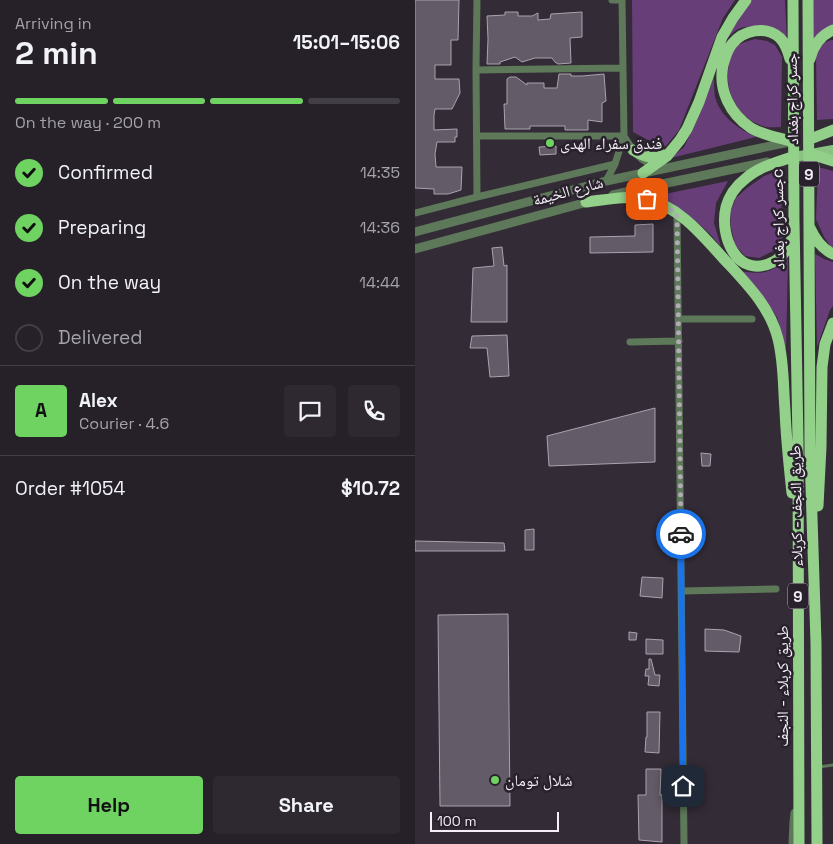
<!DOCTYPE html>
<meta charset="utf-8">
<style>
:root{--surface:#262028;--page:#2e2830;--text:#f1f3f6;--muted:#a4a3a8;--line:#423e45;--accent:#6ed360}
body{margin:0;font-family:"Space Grotesk","Noto Naskh Arabic",sans-serif;background:var(--page);color:var(--text);height:100vh;display:flex;flex-direction:column;font-size:19px;white-space:nowrap}
*{box-sizing:border-box;margin:0}
p{font-size:16px;color:var(--muted)}
.icon{flex:none;width:28px;height:28px;fill:none;stroke:currentColor;stroke-width:2;stroke-linecap:round;stroke-linejoin:round}
.map{position:relative;flex:1;overflow:hidden}
.sheet{display:flex;flex-direction:column;background:var(--surface);width:415px}
.sheet>*{flex:none}
.scale{position:absolute;left:15px;bottom:12px;width:129px;box-sizing:border-box;padding-left:5px;border:2px solid #f5f0f8;border-top:0;font-size:14px;line-height:18px;white-space:nowrap;color:#f5f0f8;-webkit-text-stroke:4px #29212c;paint-order:stroke}
.pin{position:absolute;display:grid;place-items:center;width:42px;height:42px;color:#fff;margin:-21px;border-radius:10px;box-shadow:0 2px 8px #0006}
.courier{position:absolute;display:grid;place-items:center;width:50px;height:50px;margin:-25px;border:4px solid #1a73e8;border-radius:50%;background:#fff;color:#222;box-shadow:0 1px 6px #0007}
.summary em{font-style:normal;font-weight:700}
.summary div{display:flex;flex-direction:column-reverse}
.summary{display:flex;align-items:center;justify-content:space-between;height:85px;padding:0 15px}
h1{font-size:32px;font-weight:700;line-height:38px}
.bar{display:grid;grid-template-columns:repeat(4,1fr);gap:8px 5px;align-content:center;height:60px;padding:0 15px}
.bar i{height:6px;border-radius:4px;background:var(--line)}
.bar .selected{background:var(--accent)}
.bar p{grid-column:span 4}
.line{display:flex;align-items:center;gap:12px;padding:0 15px;border-top:1px solid var(--line)}
.line div{flex:1}
.round{display:grid;place-items:center;flex:none;width:52px;height:52px;border-radius:5px;background:var(--page)}
ol{padding:0 15px;list-style:none}
li{display:flex;align-items:center;gap:15px;height:55px}
li p{margin-inline-start:auto}
li .icon{padding:5px;border-radius:50%;background:var(--accent);color:#111;stroke-width:4}
li:last-child{color:var(--muted)}
li i{width:28px;height:28px;border:2px solid var(--line);border-radius:50%}
.primary-button{display:flex;gap:10px;margin-top:auto;padding:10px 15px}
.primary-button a{flex:1;height:58px;border-radius:5px;background:var(--accent);color:#111;font-size:20px;font-weight:700;line-height:58px;text-align:center}
.primary-button a+a{background:var(--page);color:var(--text)}
main{display:flex;flex:1;min-height:0}
.map>svg:first-child{display:block}
.green{fill:#683e78}
.building{fill:#635b67;stroke:#aca2b0}
.lines{fill:none;stroke-linecap:round;stroke-linejoin:round}
.service{stroke:#5e785a;stroke-width:3}
.minor{stroke:#5e785a;stroke-width:7}
.tertiary{stroke:#5e785a;stroke-width:9}
.primary{stroke:#8ac282;stroke-width:10}
.trunk{stroke:#93d08a;stroke-width:11}
.done{stroke:#b1abb4;stroke-width:5;stroke-dasharray:0 9}
.route{stroke:#1a73e8;stroke-width:6}
.poi-dot{fill:#6ed360;stroke:#29212c;stroke-width:2}
.labels{text-anchor:middle;dominant-baseline:central;stroke-width:5;stroke-linejoin:round;paint-order:stroke}
.shield{fill:#29212c;stroke:#b8b2bb;stroke-width:1}
.shield-label{font-size:15px;font-weight:bold;fill:#f5f0f8}
.street-label{font-size:16px;fill:#f5f0f8;stroke:#29212c}
.poi-label{font-size:16px;fill:#f5f0f8;stroke:#29212c;text-anchor:start}
</style>
<main>
<section class="sheet">
<div class="summary"><div><h1>2 min</h1><p>Arriving in</p></div><em>15:01–15:06</em></div>
<div class="bar"><i class="selected"></i><i class="selected"></i><i class="selected"></i><i></i><p>On the way · 200 m</p></div>
<ol>
<li><svg class="icon" aria-label="check" viewBox="0 0 24 24"><path d="M5 12l5 5 9-10"/></svg>Confirmed<p>14:35</p></li>
<li><svg class="icon" aria-label="check" viewBox="0 0 24 24"><path d="M5 12l5 5 9-10"/></svg>Preparing<p>14:36</p></li>
<li><svg class="icon" aria-label="check" viewBox="0 0 24 24"><path d="M5 12l5 5 9-10"/></svg>On the way<p>14:44</p></li>
<li><i></i>Delivered</li>
</ol>
<div class="line" style="height:90px"><b class="round" style="background:var(--accent);color:#111">A</b><div><b>Alex</b><p>Courier · 4.6</p></div><a class="round"><svg class="icon" aria-label="chat" viewBox="0 0 24 24"><path d="M4 5h16v11H9l-5 4z"/></svg></a><a class="round"><svg class="icon" aria-label="phone" viewBox="0 0 24 24"><path d="M5 4h4l2 5-3 2q2 4 5 5l2-3 5 2v4C11 20 4 13 5 4z"/></svg></a></div>
<div class="line" style="height:65px"><div>Order #1054</div><b>$10.72</b></div>
<div class="primary-button"><a>Help</a><a>Share</a></div>
</section>
<div class="map">
<svg width="418" height="844" viewBox="0 0 418 844">
<rect width="100%" height="100%" fill="#332b36"/>
<!-- green -->
<path class="green" d="M217,0H320L308,18L264,130L251,146L233,140L218,132Z
M337,0H370L372,43C357,35 337,19 320,31C317,33 315,36 312,39L324,18Z
M397,0H418V26L397,40Z
M340,39L352,41L360,45L367,57L366,127C360,127 353,128 347,126C324,118 311,95 313,71C314,64 315,55 319,49C323,43 334,41 340,39Z
M416,40H418V119L402,120L401,55L406,44Z
M299,77C299,84 299,91 300,97C306,118 323,128 341,137L256,158L269,147L280,125Z
M403,167L418,171V247H416L409,237L401,219Z
M366,170L367,238L360,250L344,258L330,256L320,245L316,227L315,212L321,198L332,188L349,176Z
M313,181L301,203L299,223L306,247L295,234L275,216L245,195Z
M400,254L409,259L418,262V306L415,310L402,347Z
M373,259L371,349L362,317L347,296L323,271C349,274 351,275 373,259Z"/>
<!-- building -->
<path class="building" d="M0,0H44L43,40H36V65H20V79H44L45,93L37,109H20L19,115V130L42,129V137H40V142H22L20,154L21,167H47L46,190L33,194H19V189L0,188Z
M90,12H103V16H117L123,13V20L135,19L136,14L167,12V37L155,38L156,63L143,64L140,62L137,58H120L107,62L100,57L85,62V64H72L73,39L72,16L90,15Z
M144,74H156V76H167L189,74L191,101L187,103V122L173,120V130H150V126H115V129H90L89,104H92V79L95,77H101L112,85V83H129V88H142Z
M141,146V154L125,155L124,147Z
M238,224V252L175,253V237L220,236V225Z
M87,247L89,266L92,265V322H56L58,268L79,266L77,248Z
M92,335L94,376L75,377L72,348H55L57,336Z
M240,408V462L134,466L132,436Z
M286,453L296,454L295,466H287Z
M119,529V550H110V530Z
M0,541L89,543L90,551H0Z
M227,577L248,578L247,598L225,596Z
M93,614L95,806H25L23,615Z
M290,629L309,630L326,636L324,652L290,651Z
M214,632L222,633L221,640H214Z
M231,639L248,640V654H231Z
M234,659H236L240,675H245L244,686L233,685L234,676H230L231,669H234Z
M232,712H245L244,753L230,752L231,737H232Z
M231,769H246L245,795H247V842L224,840L223,795H231Z"/>
<g class="lines">
<!-- service -->
<path class="service" d="M404,767L418,765"/>
<!-- minor -->
<path class="minor" d="M197,0H207
M61,70L208,68
M62,136H209
M209,136C217,149 225,163 241,165
M191,181L200,164L209,136L207,0
M62,197L61,68L62,0
M0,213L62,197L200,164
M262,213L269,844
M264,319H337
M215,342L264,341
M267,591L361,589"/>
<!-- tertiary -->
<path class="tertiary" d="M198,195L233,187L352,162
M0,232L191,181L374,142
M0,249L176,201
M378,844L379,822L380,813"/>
<!-- primary -->
<path class="primary" d="M374,158L418,150"/>
<!-- trunk -->
<path class="trunk" d="M378,0L379,221L383,441L384,844
M393,0L395,454L401,643L402,844
M375,59C373,51 371,44 365,38C351,25 328,30 317,44C312,50 310,58 308,65C303,90 315,114 336,128C348,135 363,138 376,141
M395,59C398,46 406,35 418,30
M398,138L418,130
M218,150C228,156 238,160 249,155
M396,154L418,161
M374,158C359,163 342,168 330,179C321,186 314,196 311,207C304,236 322,280 358,262C369,256 375,247 378,235
M228,173L252,156L265,140L272,129L284,102L307,37L318,18L331,0
M171,202C190,200 212,195 231,199C264,206 287,235 308,258C330,282 355,306 363,339C369,362 368,386 370,410C371,438 374,465 377,493
M395,228C400,239 407,249 418,254
M403,506L406,447L407,367L410,344L418,323"/>
</g>
<g class="lines">
<!-- done -->
<path class="done" d="M232,199L245,204L262,213L266,534"/>
<!-- route -->
<path class="route" d="M266,534L268,786"/>
</g>
<!-- markers -->
<g class="poi-dot">
<circle cx="135" cy="143" r="5"/>
<circle cx="80" cy="780" r="5"/>
</g>
<g class="labels">
<!-- shield labels -->
<g class="shield">
<rect x="384" y="161.5" width="20" height="25" rx="4"/>
<rect x="373" y="583.5" width="20" height="25" rx="4"/>
</g>
<g class="shield-label">
<text x="394" y="174">9</text>
<text x="383" y="596">9</text>
</g>
<!-- street labels -->
<g class="street-label">
<text transform="translate(377 99) rotate(-91)">جسر كراج بغداد</text>
<text transform="translate(153 191) rotate(-15)">شارع الخيمة</text>
<text transform="translate(363 219) rotate(-91)">جسر كراج بغدادc</text>
<text transform="translate(381 506) rotate(-91)">طريق النجف - کربلاء</text>
<text transform="translate(367 686) rotate(-90)">طريق کربلاء - النجف</text>
</g>
<!-- poi labels -->
<g class="poi-label">
<text x="145" y="143">فندق سفراء الهدى</text>
<text x="90" y="780">شلال تومان</text>
</g>
</g>
</svg>
<div class="scale">100 m</div>
<div class="pin" style="left:232px;top:199px;background:#ea580c"><svg class="icon" aria-label="bag" viewBox="0 0 24 24"><path d="M5 8h14l-1 12H6zM9 8a3 3 0 0 1 6 0"/></svg></div>
<div class="pin" style="left:268px;top:786px;background:#1f2937"><svg class="icon" aria-label="home" viewBox="0 0 24 24"><path d="M3 11l9-7 9 7M6 9v11h12V9"/></svg></div>
<div class="courier" style="left:266px;top:534px"><svg class="icon" aria-label="car" viewBox="0 0 24 24"><path d="M5 17H2v-5l4-1 3-4h7l3 4 3 1v5h-3M9 17h6M6 11h13"/><circle cx="7" cy="17" r="2"/><circle cx="17" cy="17" r="2"/></svg></div>
</div>
</main>
